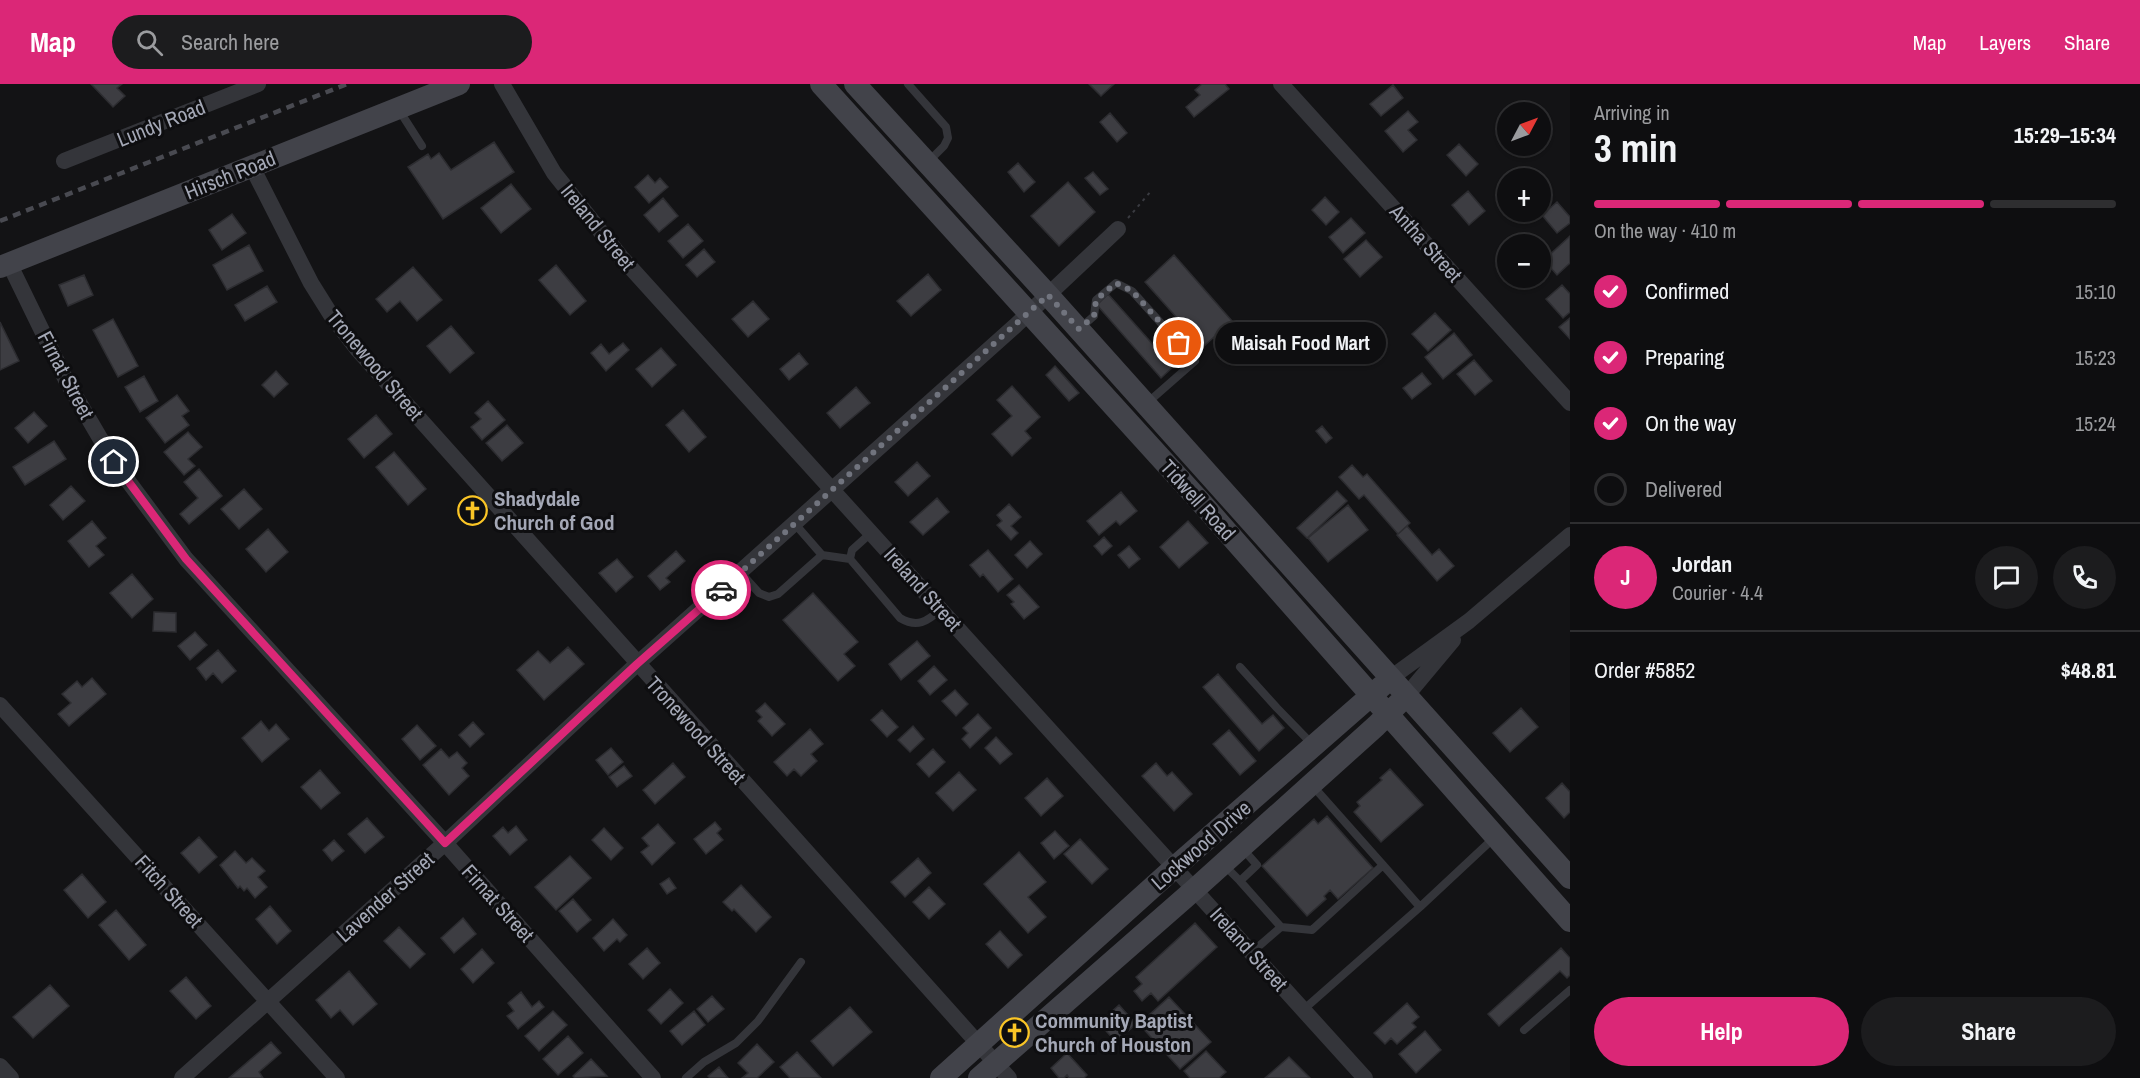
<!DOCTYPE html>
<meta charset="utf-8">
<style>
:root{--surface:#0e0e10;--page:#1c1c1e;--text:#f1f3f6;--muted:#9b9c9f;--line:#2e2e30;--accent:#db2777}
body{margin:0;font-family:"Archivo Narrow",sans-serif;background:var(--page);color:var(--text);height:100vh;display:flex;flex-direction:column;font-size:22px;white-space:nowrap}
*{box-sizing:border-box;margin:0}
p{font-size:20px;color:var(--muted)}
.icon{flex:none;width:33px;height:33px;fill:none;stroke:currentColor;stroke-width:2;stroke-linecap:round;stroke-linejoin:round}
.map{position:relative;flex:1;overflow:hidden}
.sheet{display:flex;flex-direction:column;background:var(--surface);width:570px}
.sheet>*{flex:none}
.needle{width:39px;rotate:49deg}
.tools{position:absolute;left:1497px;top:18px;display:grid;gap:12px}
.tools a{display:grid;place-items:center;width:54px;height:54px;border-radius:50%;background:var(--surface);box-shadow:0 2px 4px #0004,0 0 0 2px var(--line);font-size:30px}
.pin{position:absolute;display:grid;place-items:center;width:51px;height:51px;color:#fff;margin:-26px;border:3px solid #fff;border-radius:50%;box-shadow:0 2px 6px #0007}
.courier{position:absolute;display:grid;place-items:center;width:60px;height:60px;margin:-30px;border:4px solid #db2777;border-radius:50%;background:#fff;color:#222;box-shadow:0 2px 8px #0007}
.bubble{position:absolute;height:42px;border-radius:21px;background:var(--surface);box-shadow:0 2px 4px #0004,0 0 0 2px var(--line);font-size:20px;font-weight:700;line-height:42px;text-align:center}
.summary em{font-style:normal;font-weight:700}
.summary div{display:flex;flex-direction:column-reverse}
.summary{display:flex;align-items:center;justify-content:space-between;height:102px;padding:0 24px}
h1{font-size:39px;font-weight:700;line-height:45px}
.bar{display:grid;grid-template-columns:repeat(4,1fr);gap:9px 6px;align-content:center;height:72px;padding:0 24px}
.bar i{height:8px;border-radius:4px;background:var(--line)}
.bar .selected{background:var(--accent)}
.bar p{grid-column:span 4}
.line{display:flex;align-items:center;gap:15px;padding:0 24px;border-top:2px solid var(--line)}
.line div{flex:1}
.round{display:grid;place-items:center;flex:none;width:63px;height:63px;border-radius:32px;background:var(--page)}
ol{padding:0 24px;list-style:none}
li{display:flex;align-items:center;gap:18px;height:66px}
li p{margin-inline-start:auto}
li .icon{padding:6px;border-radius:50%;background:var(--accent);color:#fff;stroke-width:4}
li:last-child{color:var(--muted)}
li i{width:33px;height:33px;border:3px solid var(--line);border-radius:50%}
.button{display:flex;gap:12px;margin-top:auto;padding:12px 24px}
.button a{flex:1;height:69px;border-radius:36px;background:var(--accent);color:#fff;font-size:24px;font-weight:700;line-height:69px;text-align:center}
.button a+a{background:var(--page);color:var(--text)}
header{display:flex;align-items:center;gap:36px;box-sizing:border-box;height:84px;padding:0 30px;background:var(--accent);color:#fff}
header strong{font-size:28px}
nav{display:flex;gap:33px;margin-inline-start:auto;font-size:21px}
.search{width:420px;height:54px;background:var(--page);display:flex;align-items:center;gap:15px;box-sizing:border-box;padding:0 21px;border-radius:33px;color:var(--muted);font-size:22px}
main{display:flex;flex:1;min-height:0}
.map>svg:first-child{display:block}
.building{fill:#3d3d42;stroke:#2d2d31;stroke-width:1.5}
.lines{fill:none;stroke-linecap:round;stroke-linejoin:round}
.path{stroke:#3a3b41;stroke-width:2;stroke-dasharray:3 4.5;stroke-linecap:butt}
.service{stroke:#34353a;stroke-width:8}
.minor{stroke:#34353a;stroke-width:16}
.secondary{stroke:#42434a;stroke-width:22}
.rail{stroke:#494a51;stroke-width:4.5;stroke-dasharray:8 6;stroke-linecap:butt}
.done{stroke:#71747e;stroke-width:6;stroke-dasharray:0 10.8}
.route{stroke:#db2777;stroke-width:8}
.labels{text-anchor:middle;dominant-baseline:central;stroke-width:6;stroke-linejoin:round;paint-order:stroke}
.street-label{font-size:21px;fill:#a4a8b6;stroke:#0e0e10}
.poi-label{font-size:21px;font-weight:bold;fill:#a4a8b6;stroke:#0e0e10;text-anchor:start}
</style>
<header>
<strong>Map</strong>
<div class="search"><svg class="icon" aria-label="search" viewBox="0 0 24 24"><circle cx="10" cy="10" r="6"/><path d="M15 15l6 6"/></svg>Search here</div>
<nav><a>Map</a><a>Layers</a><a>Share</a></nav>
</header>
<main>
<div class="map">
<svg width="1570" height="994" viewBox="0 0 1570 994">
<rect width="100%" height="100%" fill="#131315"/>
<!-- building -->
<path class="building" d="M91,0H122L117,4L125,12L113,23Z
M1089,0H1114L1101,12Z
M1202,0H1225L1229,5L1194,33L1186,23L1200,11L1195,6Z
M1393,1L1403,14L1381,32L1370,20Z
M1515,20L1522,28H1512L1509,25Z
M1408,27L1418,38L1408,46L1417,56L1403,68L1385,47Z
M1110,29L1127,49L1117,58L1100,38Z
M494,58L514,88L443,135L408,83L428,70L431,75L439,69L451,86Z
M1459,60L1478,80L1466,92L1447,71Z
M1018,79L1035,98L1024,108L1008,88Z
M1093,88L1108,105L1100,111L1085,94Z
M648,91L655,99L660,94L668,103L649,119L635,103Z
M1068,98L1095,128L1059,162L1031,132Z
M511,100L531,125L501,149L481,124Z
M1468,107L1485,127L1469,141L1452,121Z
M1325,113L1339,128L1326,141L1312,126Z
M663,114L678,132L659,148L644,131Z
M1557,118L1570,133V139L1557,149L1542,131Z
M232,130L246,149L222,166L209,146Z
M1351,134L1365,149L1343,169L1329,153Z
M688,140L703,157L683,174L668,157Z
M1570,152V179L1557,191L1544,176Z
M1366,156L1382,173L1360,193L1344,175Z
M249,161L263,187L227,206L213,181Z
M704,165L715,178L697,193L686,181Z
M1174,171L1239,245L1221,261L1214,253L1203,263L1145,198Z
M556,181L586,217L570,231L539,196Z
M413,183L442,216L417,237L400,217L387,228L376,215Z
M928,190L941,206L911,232L897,217Z
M84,191L93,211L68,222L59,201Z
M1562,201L1570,210V228L1563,234L1546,215Z
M267,202L277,218L245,237L235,221Z
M1108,210L1173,283L1161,294L1097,221Z
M753,217L769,235L748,253L732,235Z
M1435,229L1451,246L1428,267L1412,250Z
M1570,234V255L1559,243Z
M113,235L138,282L118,293L93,246Z
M0,238L19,277L0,286Z
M451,242L474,269L450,289L427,262Z
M1454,249L1472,271L1443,295L1425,273Z
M623,259L629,266L606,287L591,269L601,260L609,270Z
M661,264L676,281L652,303L636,285Z
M799,269L808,280L789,296L780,285Z
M1474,276L1492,297L1475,311L1457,290Z
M1055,282L1079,309L1069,317L1046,291Z
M276,287L288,300L274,313L262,301Z
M1422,289L1431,300L1412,315L1403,304Z
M144,292L158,317L140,328L125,303Z
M1012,302L1040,333L1025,347L1031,354L1012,372L992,350L1012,332L997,316Z
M856,303L870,319L840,344L827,329Z
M177,311L189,327L182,332L189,341L165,359L146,334Z
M488,317L505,336L482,356L471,343L481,335L475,329Z
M683,326L706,353L689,368L666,341Z
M34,328L47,342L28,359L15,344Z
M376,331L392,350L364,374L348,355Z
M507,341L523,359L502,377L486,359Z
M1322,342L1332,354L1326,359L1316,347Z
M188,348L202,363L188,375L195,382L184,391L164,368Z
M54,357L66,375L25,401L13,383Z
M394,368L426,405L408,421L376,383Z
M917,378L930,392L908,412L895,398Z
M1352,381L1363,393L1367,390L1410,439L1398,450L1364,411L1359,415L1339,393Z
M199,385L222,412L189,440L180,430L198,414L184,398Z
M71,402L85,417L63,436L50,421Z
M244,405L262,425L239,445L221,425Z
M1337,407L1347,417L1307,454L1297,444Z
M1121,408L1137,427L1120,441L1116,437L1099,451L1087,437Z
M937,414L949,428L923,451L910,438Z
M1009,420L1021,433L1011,442L1018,449L1011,456L997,441L1002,437L997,431Z
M1348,421L1368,446L1328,478L1308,454Z
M92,437L106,454L96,462L104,471L89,483L68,457Z
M1188,437L1208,459L1179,484L1160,463Z
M1407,442L1432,471L1439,465L1454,482L1437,497L1397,451Z
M268,445L288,468L266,488L246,465Z
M1104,453L1112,462L1102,471L1094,462Z
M1030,457L1042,470L1027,484L1015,471Z
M1129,462L1140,475L1129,484L1118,471Z
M988,466L1013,495L998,508L983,490L980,493L970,481Z
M676,467L685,477L666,494L670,498L660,506L648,492Z
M617,475L633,493L616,508L599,489Z
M132,490L153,515L132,534L110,509Z
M1019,501L1039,523L1024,535L1011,520L1014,518L1007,511Z
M813,509L858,558L844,570L855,582L838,597L783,536Z
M154,528L176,529V548L153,547Z
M195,548L207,561L190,576L178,562Z
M917,557L930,572L901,596L889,580Z
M568,563L584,580L544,616L517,586L538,567L550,579Z
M218,566L236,587L222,599L213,589L206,596L197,584Z
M934,582L947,596L930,611L918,597Z
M1218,590L1262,640L1273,631L1284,644L1259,667L1203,603Z
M92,594L106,610L69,642L58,630L71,619L62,610L77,597L82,603Z
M955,606L968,620L956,632L942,617Z
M765,619L785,640L772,652L758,637L762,633L756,627Z
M1521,624L1538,643L1510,668L1493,649Z
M882,626L898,643L887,653L871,636Z
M978,630L991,644L970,664L962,655L968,649L963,644Z
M261,637L269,647L276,640L289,655L262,678L242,654Z
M473,638L484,650L470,663L459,651Z
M417,641L436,662L420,676L402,655Z
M913,642L924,655L910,668L898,656Z
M810,645L823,660L811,670L817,677L801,692L794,685L787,692L774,678Z
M1229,646L1256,677L1240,691L1213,660Z
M996,653L1012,670L1000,680L985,664Z
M611,664L623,678L608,691L596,676Z
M441,665L449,674L457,668L467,679L462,684L469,692L449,711L423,681Z
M933,665L945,678L929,693L917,680Z
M673,679L685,693L655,720L643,706Z
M1156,679L1167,692L1172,688L1192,710L1174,727L1142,692Z
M624,682L632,692L617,703L609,693Z
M1390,685L1423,721L1381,758L1354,728L1360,722L1357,718L1382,696L1380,694Z
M320,686L340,709L321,725L301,703Z
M959,688L976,706L953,727L936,709Z
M1047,694L1063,712L1041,732L1025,714Z
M1562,699L1570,708V728L1564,734L1546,714Z
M1327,732L1373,784L1338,815L1330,806L1324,812L1326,815L1307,832L1262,782L1314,735L1318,740Z
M367,734L384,753L365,769L348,750Z
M715,738L721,745L717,749L723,756L706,770L694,755Z
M658,740L675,759L652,781L641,768L649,762L642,754Z
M516,742L527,756L510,771L493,752L503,743L508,749Z
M604,744L623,764L611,776L592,756Z
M1055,747L1069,762L1054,775L1041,759Z
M199,753L217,773L199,789L181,769Z
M1080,755L1108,785L1092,800L1064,770Z
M334,756L344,767L332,777L323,766Z
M235,767L246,779L252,774L265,787L258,793L267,803L255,814L247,804L244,807L240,802L238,804L220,781Z
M1019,768L1046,798L1028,813L1046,833L1028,849L984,800Z
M570,772L591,794L556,826L535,803Z
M918,774L931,789L905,813L891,798Z
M82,790L106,818L88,834L64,806Z
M669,794L676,804L667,810L660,800Z
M741,801L771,833L756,848L734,825L732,827L723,818Z
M929,803L945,820L929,835L913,818Z
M573,815L591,836L577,848L559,827Z
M270,822L291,847L277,860L256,835Z
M116,826L146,861L129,876L99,841Z
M463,834L476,850L454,869L441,854Z
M613,835L627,851L620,858L617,855L604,867L593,854Z
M1195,839L1217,863L1158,917L1151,909L1142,917L1134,907L1142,900L1136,893Z
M399,843L425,870L410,884L384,857Z
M1000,847L1022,871L1008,884L986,860Z
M647,864L660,879L643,895L629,880Z
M1561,864L1570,874V891L1567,894L1560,887L1499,942L1488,930Z
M482,865L494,879L473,899L461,885Z
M349,887L377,920L353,941L340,926L331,934L316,916Z
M186,893L211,922L196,935L170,907Z
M50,901L69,922L33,954L13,933Z
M670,905L683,919L661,940L648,926Z
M521,908L532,923L539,917L544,923L518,945L507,932L514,927L508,919Z
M712,912L724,925L708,938L697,925Z
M1169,913L1211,958L1180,985L1139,940Z
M1407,919L1419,933L1412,939L1416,943L1397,960L1391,954L1385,960L1374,949Z
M1119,921L1136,940L1116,958L1099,939Z
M850,923L872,948L833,982L811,957Z
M553,927L567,941L539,967L525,952Z
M694,927L705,941L682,961L670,947Z
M1425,947L1441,966L1416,989L1399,970Z
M568,952L583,969L558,991L543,975Z
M271,958L281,969L259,988L263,994H229Z
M757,960L774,978L757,994H742L748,989L738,979Z
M1206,967L1226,988L1219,994H1190L1184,987Z
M797,968L821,994H790L780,983Z
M1067,969L1087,991L1084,994H1069L1067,991L1064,994H1059L1051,984Z
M1289,973L1310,994H1265Z
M591,975L607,992L575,994L573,992Z
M719,983L728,994H710L708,992Z"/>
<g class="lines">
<!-- path -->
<path class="path" d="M1128,134L1152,106"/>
<!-- service -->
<path class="service" d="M908,0L946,43L948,54L944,62L928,78
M399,26L422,62
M1079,245L1094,232L1096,216L1116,199L1132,207L1195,277L1146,320
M795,440L822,471L850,475
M872,448L852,466L850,475L900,534C917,544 927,538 941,525
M741,489L759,509L769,513L778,510L822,471
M1240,583L1277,624L1312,660
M1312,701L1383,781
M1224,781L1240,797L1257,781L1242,764
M1240,797L1281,843L1251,869
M1281,843L1312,846L1383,781L1420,823L1496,752
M1303,926L1420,823
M1524,946L1570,906
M686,994L704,978L736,959L758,937L801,878"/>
<!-- minor -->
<path class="minor" d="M502,0L554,89L621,173L1365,994
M1281,0L1570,319
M64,77L258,0
M252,83L311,199L331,231L358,266L1009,994
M9,179L66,296L114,378L186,475L445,759L653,994
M1392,593L1469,537L1570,451
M1407,611L1453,556
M0,621L337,994
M0,982L11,994
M182,994L445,759L637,580L1015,242L1118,145"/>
<!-- secondary -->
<path class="secondary" d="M821,0L1207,425L1570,837
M855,0L1048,211L1570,794
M0,183L459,0
M941,994L1175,783L1382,602
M979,994L1195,805L1376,642L1399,619"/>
<!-- rail -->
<path class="rail" d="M0,137L347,0"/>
</g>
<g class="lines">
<!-- done -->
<path class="done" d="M721,506L1048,211L1079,245L1094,232L1096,216L1116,199L1132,207L1179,259"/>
<!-- route -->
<path class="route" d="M114,378L186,475L445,759L637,580L721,506"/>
</g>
<!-- icons -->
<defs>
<symbol id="church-ring" viewBox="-11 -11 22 22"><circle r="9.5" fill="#0e0e10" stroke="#fac526" stroke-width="1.5"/><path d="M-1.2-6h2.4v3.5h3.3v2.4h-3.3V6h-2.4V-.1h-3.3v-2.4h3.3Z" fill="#fac526"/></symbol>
</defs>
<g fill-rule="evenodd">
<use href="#church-ring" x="456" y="410" width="33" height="33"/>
<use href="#church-ring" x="998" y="932" width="33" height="33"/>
</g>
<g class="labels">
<!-- street labels -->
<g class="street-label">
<text transform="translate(161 39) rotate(-22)">Lundy Road</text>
<text transform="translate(230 91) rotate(-22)">Hirsch Road</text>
<text transform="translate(598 143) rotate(51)">Ireland Street</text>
<text transform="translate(1426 159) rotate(48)">Antha Street</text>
<text transform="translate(375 281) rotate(50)">Tronewood Street</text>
<text transform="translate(66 291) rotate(62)">Firnat Street</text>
<text transform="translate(1198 416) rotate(48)">Tidwell Road</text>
<text transform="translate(923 505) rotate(48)">Ireland Street</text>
<text transform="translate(696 646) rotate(48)">Tronewood Street</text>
<text transform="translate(1201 761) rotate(-41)">Lockwood Drive</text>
<text transform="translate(169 807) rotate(48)">Fitch Street</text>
<text transform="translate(385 813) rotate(-42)">Lavender Street</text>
<text transform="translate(498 819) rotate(48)">Firnat Street</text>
<text transform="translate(1249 865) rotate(48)">Ireland Street</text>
</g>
<!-- poi labels -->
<g class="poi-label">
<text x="494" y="414">Shadydale<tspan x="494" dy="24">Church of God</tspan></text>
<text x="1035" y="936">Community Baptist<tspan x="1035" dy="24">Church of Houston</tspan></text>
</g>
</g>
</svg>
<div class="tools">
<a><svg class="needle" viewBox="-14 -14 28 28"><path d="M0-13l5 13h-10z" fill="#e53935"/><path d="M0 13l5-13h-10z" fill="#9b9c9f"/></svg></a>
<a>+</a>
<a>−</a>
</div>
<div class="pin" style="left:1179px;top:259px;background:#ea580c"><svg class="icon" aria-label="bag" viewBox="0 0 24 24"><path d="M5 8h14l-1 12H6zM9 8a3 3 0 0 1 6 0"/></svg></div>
<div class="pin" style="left:114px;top:378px;background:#1f2937"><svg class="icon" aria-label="home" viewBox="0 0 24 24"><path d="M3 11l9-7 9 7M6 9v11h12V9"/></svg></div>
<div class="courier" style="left:721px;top:506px"><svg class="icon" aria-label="car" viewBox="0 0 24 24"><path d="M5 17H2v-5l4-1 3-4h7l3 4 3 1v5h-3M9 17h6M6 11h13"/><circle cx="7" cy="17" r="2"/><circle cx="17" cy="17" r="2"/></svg></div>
<div class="bubble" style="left:1215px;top:238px;width:171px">Maisah Food Mart</div>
</div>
<section class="sheet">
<div class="summary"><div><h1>3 min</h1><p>Arriving in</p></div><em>15:29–15:34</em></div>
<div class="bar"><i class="selected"></i><i class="selected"></i><i class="selected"></i><i></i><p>On the way · 410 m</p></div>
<ol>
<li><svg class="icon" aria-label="check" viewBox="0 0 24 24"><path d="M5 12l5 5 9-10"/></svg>Confirmed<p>15:10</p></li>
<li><svg class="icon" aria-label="check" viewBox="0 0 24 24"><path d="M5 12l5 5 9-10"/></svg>Preparing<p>15:23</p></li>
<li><svg class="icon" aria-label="check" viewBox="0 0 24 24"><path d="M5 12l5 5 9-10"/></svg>On the way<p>15:24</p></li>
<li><i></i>Delivered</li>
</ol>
<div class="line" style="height:108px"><b class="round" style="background:var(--accent);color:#fff">J</b><div><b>Jordan</b><p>Courier · 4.4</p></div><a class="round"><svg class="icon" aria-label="chat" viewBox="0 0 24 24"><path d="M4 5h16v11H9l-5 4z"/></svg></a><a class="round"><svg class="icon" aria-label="phone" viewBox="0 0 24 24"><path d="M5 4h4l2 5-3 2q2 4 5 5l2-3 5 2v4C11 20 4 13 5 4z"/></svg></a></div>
<div class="line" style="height:78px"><div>Order #5852</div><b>$48.81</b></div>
<div class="button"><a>Help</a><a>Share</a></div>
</section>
</main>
